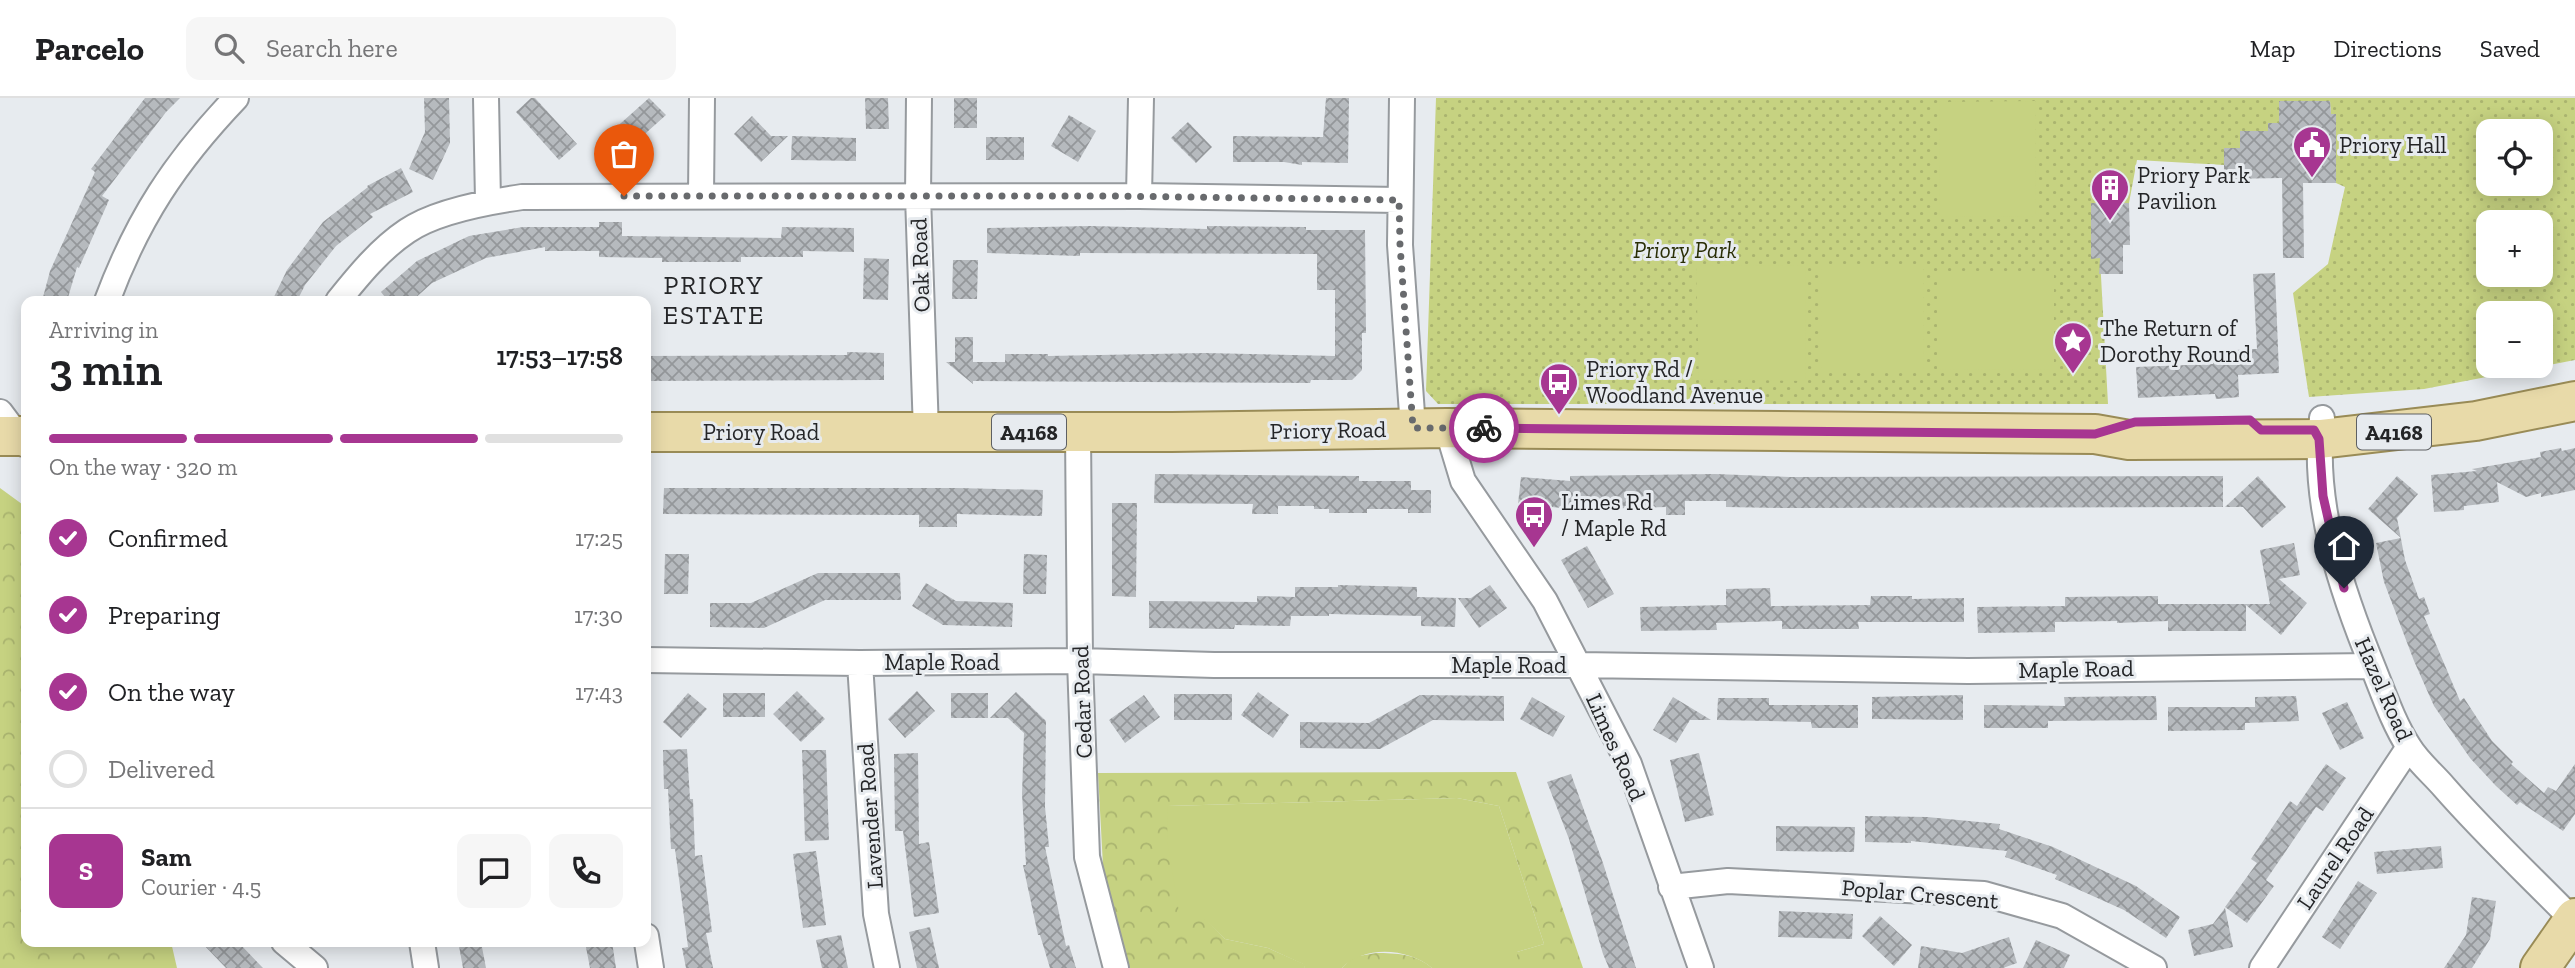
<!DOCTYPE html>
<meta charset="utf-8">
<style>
:root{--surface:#fff;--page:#f6f6f6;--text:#202124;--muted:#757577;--line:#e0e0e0;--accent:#a73691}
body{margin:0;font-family:"Zilla Slab",serif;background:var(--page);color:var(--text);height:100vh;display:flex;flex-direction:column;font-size:26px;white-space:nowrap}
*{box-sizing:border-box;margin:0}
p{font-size:23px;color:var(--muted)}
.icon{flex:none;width:38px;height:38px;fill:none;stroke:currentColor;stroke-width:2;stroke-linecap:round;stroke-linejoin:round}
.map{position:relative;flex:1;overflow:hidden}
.panel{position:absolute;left:21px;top:198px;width:630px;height:651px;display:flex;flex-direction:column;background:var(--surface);border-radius:14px;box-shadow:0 4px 18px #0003}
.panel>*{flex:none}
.tools{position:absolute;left:2476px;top:21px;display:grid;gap:14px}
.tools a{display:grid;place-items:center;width:77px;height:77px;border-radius:14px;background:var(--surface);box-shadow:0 4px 18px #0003;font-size:35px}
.pin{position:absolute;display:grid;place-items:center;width:60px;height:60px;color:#fff;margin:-72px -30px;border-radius:50% 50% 50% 0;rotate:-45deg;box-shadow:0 0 7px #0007}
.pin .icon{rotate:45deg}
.courier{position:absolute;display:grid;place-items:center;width:70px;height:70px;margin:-35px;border:5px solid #a73691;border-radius:50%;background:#fff;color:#222;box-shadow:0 2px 9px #0007}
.head em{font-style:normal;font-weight:600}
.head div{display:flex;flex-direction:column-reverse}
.head{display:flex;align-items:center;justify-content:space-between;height:119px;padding:0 28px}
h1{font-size:46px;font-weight:600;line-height:52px}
.bar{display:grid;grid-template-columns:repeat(4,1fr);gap:10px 7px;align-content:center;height:84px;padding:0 28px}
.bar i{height:9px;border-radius:5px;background:var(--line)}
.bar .selected{background:var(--accent)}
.bar p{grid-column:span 4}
.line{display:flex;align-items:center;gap:18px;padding:0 28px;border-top:2px solid var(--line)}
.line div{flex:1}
.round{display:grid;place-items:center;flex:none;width:74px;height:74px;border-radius:14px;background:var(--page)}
ol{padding:0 28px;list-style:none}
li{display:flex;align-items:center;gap:21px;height:77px}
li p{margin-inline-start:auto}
li .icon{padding:7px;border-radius:50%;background:var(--accent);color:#fff;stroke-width:4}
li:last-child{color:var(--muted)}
li i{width:38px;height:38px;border:4px solid var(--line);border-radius:50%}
header{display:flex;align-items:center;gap:42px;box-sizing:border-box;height:98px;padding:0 35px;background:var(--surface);border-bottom:2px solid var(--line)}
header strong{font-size:33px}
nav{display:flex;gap:38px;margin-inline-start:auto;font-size:24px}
.search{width:490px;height:63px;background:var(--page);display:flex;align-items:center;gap:18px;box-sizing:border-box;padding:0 24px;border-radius:14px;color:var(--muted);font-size:26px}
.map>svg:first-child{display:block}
.grass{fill:url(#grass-dots);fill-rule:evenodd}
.forest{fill:url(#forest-crowns)}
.pitch{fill:#c6d281}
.building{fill:url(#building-cross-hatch)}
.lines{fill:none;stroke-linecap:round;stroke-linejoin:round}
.minor-casing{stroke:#969a9e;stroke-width:28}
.primary-casing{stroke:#998b56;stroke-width:42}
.minor{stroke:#fff;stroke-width:24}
.primary{stroke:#e8daa9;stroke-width:38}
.done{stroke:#686a6d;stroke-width:7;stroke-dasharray:0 12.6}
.route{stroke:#a73691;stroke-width:9}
.labels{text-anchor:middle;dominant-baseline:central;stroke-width:6;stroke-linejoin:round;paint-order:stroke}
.shield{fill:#e7ebef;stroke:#5e6063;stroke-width:2}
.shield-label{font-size:21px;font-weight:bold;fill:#242527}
.poi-label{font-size:23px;fill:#242527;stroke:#e7ebef;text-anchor:start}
.park-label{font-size:23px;font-style:italic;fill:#2a2f06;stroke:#e7ebef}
.street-label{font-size:23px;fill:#242527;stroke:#e7ebef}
.quarter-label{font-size:26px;letter-spacing:2px;fill:#242527;stroke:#e7ebef}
</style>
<header>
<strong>Parcelo</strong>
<div class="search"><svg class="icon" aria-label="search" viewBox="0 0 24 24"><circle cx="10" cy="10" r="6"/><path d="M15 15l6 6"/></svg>Search here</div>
<nav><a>Map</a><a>Directions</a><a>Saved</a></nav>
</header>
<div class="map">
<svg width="2575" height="870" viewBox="0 0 2575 870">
<defs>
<pattern id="grass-dots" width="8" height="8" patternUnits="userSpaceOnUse" patternTransform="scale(1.75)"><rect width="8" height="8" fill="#c6d281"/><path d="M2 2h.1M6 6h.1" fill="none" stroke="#aab46f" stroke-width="1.8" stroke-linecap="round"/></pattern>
<pattern id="forest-crowns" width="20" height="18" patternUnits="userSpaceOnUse" patternTransform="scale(1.75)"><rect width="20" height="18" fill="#c6d281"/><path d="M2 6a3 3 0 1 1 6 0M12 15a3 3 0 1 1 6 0" fill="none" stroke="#aab46f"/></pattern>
<pattern id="building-cross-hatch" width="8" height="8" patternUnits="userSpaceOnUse" patternTransform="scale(1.75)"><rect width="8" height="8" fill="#b6babe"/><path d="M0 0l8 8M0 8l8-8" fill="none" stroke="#94979a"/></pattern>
</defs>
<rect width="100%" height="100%" fill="#e7ebef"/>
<!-- grass -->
<path class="grass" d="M1436,0H2575V262L2424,291L2309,299L2293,195L2328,166L2345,89L2336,85V17L2331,16L2330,3H2279V25L2268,33H2240V50L2224,67L2137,62L2129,105L2091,106V160H2100L2108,306H1438L1426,293ZM2488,33H2541V86H2488ZM2488,124H2541V177H2488ZM2488,215H2541V268H2488Z"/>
<!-- forest -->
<path class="forest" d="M0,390L26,409V844H171L177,870H0Z
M1516,674L1583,870H1517V854L1544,846L1499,708L1457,700L1168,708L1203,819L1225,841L1268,850L1304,866L1305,870H1126L1118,841L1103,768L1098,675Z
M1376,855C1396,855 1416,856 1432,870H1342L1353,859Z"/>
<!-- pitch -->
<path class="pitch" d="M2035,3L2036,118L1940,119L1939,4Z
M1805,167L1806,283L1699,281L1696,168Z
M1822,170H1923L1924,275H1822Z
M1937,175H2054V272L1937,271Z
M1457,700L1499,708L1544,846L1517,854V870H1432C1408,850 1364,847 1342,870H1305L1303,866L1268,850L1225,841L1203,820H1180L1167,742L1168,708Z"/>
<!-- building -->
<path class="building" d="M145,0H180L166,14L102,98L109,102L79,170L77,169L67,203H42L50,173L95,74L91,71Z
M424,0H449L450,45L433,82L409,71L425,34Z
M531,0H535L577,46L559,62L516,14Z
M649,0L666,17L618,60L602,42Z
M865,0H888L889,31H866Z
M954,0H977V30H954Z
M1326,0H1349L1348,65L1302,64V67L1284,64H1233V38L1323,39Z
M2279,3H2330L2331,16H2336V85H2303L2304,160H2283L2282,80L2224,81V50H2240V33H2268V25H2279Z
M1069,17L1096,33L1078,64L1051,48Z
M752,18L771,38H788L761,64L734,36Z
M1188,24L1212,49L1196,65L1171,40Z
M792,38L856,40V63L791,62Z
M986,39H1024V62H986Z
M401,70L413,94L370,116L373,119L336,148L305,187L297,203H272L287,172L323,124L368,89L367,88Z
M2091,105H2129L2130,147H2123V176H2099L2100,160L2091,161Z
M599,124H622V138L781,140L782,129L854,130V154L803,153V159H741V164H662V160L599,159V153H545V149L486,160L432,185L412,203H388L381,194L417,163L469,138L523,129H599Z
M1090,128L1207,131V128L1306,129V132H1365L1366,235H1362V272L1352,282H1311L1310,285L973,283V286L946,264H955V239H973V264H1005V256H1048V258L1205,255L1335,258V192H1317V156L1080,155V158L987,155V130Z
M864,160L889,161L888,202L863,201Z
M953,162H978L977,201H952Z
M2275,175L2279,275L2238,277L2239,299L2216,301L2215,296L2138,300L2136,269L2213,266V253L2257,251L2253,176Z
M847,254L884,255V282L646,283V258L847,257Z
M2561,350L2562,353L2575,350V392L2541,399V395L2526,399L2497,384L2499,404L2464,408V412L2434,414L2431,377L2477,373L2472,371L2541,359L2540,354Z
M1155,376L1359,378V383H1411V392H1431V415H1408V411H1367V415H1329V411H1314V408H1278V416H1252L1253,406L1154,405Z
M1715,376L1790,379L2223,378V409L1784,410L1726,409V403H1685V417H1666V409L1595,411V413L1518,406L1521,379L1570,383V378Z
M2258,378L2286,409L2262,430L2243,409H2225Z
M2397,378L2418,396L2397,420L2405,462L2419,501L2424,499L2430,516L2424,518L2460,603L2464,600L2492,643L2513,664L2511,666L2544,695L2548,689L2556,693L2575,666V716L2563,733L2520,704L2517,707L2496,688L2470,660L2434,608L2414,563L2384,484L2376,445L2401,440L2368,411Z
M664,390H957L1043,392L1042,418L957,416V429H919V417L663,416Z
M1112,405H1137L1136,499L1112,498Z
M2294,445L2300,477L2279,481L2307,505L2281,537L2246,507V533H2168V523L2117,525V523L2055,524V534L1978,535L1977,509L2065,508V499L2158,498V506H2270L2260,452Z
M1587,448L1614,496L1588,510L1561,462Z
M665,456H689L688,496H664Z
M1024,456L1047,457L1046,496H1023Z
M818,475H900L901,502H825L764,530L710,529V505H751Z
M926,485L956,503L1013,505L1012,529L943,527L912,508Z
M1338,487L1417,489V499L1456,500L1455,529L1421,528V518L1329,516V518H1291L1290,528L1235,527L1234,531L1149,530V503L1257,504V498L1295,499V489H1338Z
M1490,487L1507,510L1479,530L1458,500H1471Z
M1770,490L1771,508L1870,507L1871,498H1912V501L1964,500V524H1858L1859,531H1782V523L1716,525L1717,532L1641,533L1640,509L1726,507V491Z
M797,593L825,621L801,644L773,616Z
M917,593L935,613L905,640L888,621Z
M1016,594L1046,623L1045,709L1049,749H1045L1066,848L1069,847L1076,870H1050L1040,837H1038L1023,767H1026L1022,696L1024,635L1008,620H990Z
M1258,594L1289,617L1273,640L1241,617Z
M688,595L707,611L681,640L663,624Z
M723,595H765V619H723Z
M951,595H988V620H951Z
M1174,596H1232V622H1174Z
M1144,597L1160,619L1125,645L1109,622Z
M1420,597L1504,598V623L1433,622L1380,651L1300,650V624L1369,625Z
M1963,597V622L1872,621V599Z
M2156,598L2157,622L2048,623V630H1984V607L2065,608L2064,599Z
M2296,598L2299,623L2245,625V632L2168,633V609H2255V599Z
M1532,599L1565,618L1553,639L1520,621Z
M1673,599L1711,622H1690L1676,645L1653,632Z
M1718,600H1769V607H1858V630H1812L1811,624L1717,622Z
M2347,604L2364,640L2340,652L2322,615Z
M687,651L690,701H693L695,758L702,757L712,834L706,835L713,870H686L682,850L688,849L675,751H671L668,691H664L663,652Z
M802,652H826L829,742L805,743Z
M918,655L919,746L929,744L939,815L914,819L903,733H895L894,656Z
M1699,655L1714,717L1685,724L1670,662Z
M2326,666L2346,680L2323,713L2316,709L2266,782L2274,788L2247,825L2225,809L2257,765L2251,761L2290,703L2297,708Z
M1571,676L1603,765L1636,870H1609L1603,856L1569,741L1547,684Z
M1865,718L1927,719L2000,726L1999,731L2053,749L2136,788L2180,819L2166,840L2124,812L2055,781L2057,777L2005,759L2007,753L1911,743V745L1865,744Z
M1776,728L1855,729L1854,754L1776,753Z
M2441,748L2443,770L2377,776L2374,754Z
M816,753L826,827L803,830L793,756Z
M2358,783L2377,795L2340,851L2322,839Z
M2472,799L2496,803L2490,841L2472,870H2444L2466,837Z
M2225,810L2233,849L2194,858L2188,832L2213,826Z
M1779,813L1853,816L1852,841L1778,839Z
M1880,818L1912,847L1894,868L1862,838Z
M930,829L939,870H917L909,834Z
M841,837L848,870H822L816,842Z
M2009,839L2017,865L2003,870H1918L1921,848L1962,855Z
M2036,842L2070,857L2064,870H2023Z
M201,844H238L263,870H226Z
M481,844L486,870H463L459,848Z
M585,844H612L616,870H590Z"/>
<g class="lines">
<defs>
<path id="minor" d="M486,0L488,103
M919,0L918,98L926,334
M1402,0L1400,147L1413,330
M701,97L702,0
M1139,98L1141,0
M107,203C138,120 175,64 236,0
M338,203C358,178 380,151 407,133C436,113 487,104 522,99L1139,98L1399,102
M0,314L24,346
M2322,320C2311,405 2342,494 2374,572C2384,597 2394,626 2409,649C2418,664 2433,676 2444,689C2485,736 2530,778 2573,822
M1447,330L1463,383L1545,503L1629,666L1701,870
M1078,334L1080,563L1087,759L1116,870
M646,562L860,565L1080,563L1214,567H1579L1968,573L2372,568
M860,565L876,816L887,870
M1671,789L1728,783L1984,796L2062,818L2154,870
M646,838L651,870
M284,844L315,870
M422,844L426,870
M2262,870L2409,649"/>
<path id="primary" d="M646,334H1172L1447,330L2095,336L2129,342L2320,341L2476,323L2575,303
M0,338H26
M2540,870L2575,820"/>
</defs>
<!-- minor casing -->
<use href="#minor" class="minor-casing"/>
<!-- primary casing -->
<use href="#primary" class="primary-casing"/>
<!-- minor -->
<use href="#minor" class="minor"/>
<!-- primary -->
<use href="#primary" class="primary"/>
</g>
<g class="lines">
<!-- done -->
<path class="done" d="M624,98H1111L1399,102L1400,147L1413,330H1484"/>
<!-- route -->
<path class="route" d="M1484,330L2095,336L2135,324L2250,322L2261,332H2314L2319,341L2323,398L2344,490"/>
</g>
<!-- icons -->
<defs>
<symbol id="civic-pin" viewBox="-11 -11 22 30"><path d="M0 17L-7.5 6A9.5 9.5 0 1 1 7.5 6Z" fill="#a73691" stroke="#e7ebef"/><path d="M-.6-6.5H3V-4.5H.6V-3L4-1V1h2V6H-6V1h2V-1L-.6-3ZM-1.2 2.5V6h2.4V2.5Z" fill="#fff"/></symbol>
<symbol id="building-pin" viewBox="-11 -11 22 30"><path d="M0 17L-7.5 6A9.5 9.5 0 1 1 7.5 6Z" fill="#a73691" stroke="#e7ebef"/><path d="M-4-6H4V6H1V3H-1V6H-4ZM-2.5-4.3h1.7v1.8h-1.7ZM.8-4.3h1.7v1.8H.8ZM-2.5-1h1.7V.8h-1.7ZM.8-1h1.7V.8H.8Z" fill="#fff"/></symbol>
<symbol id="sight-pin" viewBox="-11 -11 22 30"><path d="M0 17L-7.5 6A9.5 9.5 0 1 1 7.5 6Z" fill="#a73691" stroke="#e7ebef"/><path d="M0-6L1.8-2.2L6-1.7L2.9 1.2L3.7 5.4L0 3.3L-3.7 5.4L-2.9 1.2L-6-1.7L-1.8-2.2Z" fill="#fff"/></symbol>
<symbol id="bus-pin" viewBox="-11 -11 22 30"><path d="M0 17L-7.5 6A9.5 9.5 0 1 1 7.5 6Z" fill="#a73691" stroke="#e7ebef"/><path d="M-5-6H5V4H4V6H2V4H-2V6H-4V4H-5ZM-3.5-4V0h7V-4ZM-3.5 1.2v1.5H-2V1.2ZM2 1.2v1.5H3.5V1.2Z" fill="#fff"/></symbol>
</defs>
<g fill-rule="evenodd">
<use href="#civic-pin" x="2290" y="25" width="44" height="60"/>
<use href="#building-pin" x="2088" y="68" width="44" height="60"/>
<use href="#sight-pin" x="2051" y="221" width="44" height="60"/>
<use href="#bus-pin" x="1537" y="262" width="44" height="60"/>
<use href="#bus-pin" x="1512" y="395" width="44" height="60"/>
</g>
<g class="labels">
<!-- shield labels -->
<g class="shield">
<rect x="992" y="316.5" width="74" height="35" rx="5"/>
<rect x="2357" y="316.5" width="74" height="35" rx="5"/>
</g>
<g class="shield-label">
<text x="1029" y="334">A4168</text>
<text x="2394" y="334">A4168</text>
</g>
<!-- poi labels -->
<g class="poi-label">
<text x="2339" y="47">Priory Hall</text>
<text x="2137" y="77">Priory Park<tspan x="2137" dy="26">Pavilion</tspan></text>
<text x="2100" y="230">The Return of<tspan x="2100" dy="26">Dorothy Round</tspan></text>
<text x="1586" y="271">Priory Rd /<tspan x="1586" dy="26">Woodland Avenue</tspan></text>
<text x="1561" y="404">Limes Rd<tspan x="1561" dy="26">/ Maple Rd</tspan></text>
</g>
<!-- park labels -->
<g class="park-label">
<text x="1685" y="152">Priory Park</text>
</g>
<!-- street labels -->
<g class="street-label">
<text transform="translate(920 167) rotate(-92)">Oak Road</text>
<text transform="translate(1328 332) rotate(-1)">Priory Road</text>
<text x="761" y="334">Priory Road</text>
<text x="942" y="564">Maple Road</text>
<text x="1509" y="567">Maple Road</text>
<text transform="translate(2076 571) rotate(-1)">Maple Road</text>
<text transform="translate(2384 591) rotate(66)">Hazel Road</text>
<text transform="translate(1082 604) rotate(-92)">Cedar Road</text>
<text transform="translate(1616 649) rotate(66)">Limes Road</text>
<text transform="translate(870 718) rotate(-94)">Lavender Road</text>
<text transform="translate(2335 760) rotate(-56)">Laurel Road</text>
<text transform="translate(1920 796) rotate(5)">Poplar Crescent</text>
</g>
<!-- quarter labels -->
<g class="quarter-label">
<text x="714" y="187">PRIORY<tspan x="714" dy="30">ESTATE</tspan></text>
</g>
</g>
</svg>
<div class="tools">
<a><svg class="icon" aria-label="locate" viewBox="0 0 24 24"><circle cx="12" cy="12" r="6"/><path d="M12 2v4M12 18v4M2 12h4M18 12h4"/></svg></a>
<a>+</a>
<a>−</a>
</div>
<div class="pin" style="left:624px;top:98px;background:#ea580c"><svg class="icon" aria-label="bag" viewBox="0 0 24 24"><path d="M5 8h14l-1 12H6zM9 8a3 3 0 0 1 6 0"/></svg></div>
<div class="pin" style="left:2344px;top:490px;background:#1f2937"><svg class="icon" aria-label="home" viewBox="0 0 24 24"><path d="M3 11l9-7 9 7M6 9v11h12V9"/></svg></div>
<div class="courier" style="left:1484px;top:330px"><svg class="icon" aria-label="bike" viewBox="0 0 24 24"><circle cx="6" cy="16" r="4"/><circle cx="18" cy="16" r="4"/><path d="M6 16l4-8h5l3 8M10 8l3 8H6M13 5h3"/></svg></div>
<section class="panel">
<div class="head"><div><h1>3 min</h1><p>Arriving in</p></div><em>17:53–17:58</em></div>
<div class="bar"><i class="selected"></i><i class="selected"></i><i class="selected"></i><i></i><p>On the way · 320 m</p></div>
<ol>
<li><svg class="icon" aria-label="check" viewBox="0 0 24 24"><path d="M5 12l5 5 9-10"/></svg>Confirmed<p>17:25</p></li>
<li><svg class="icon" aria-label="check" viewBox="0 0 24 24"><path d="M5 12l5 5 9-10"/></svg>Preparing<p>17:30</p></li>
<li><svg class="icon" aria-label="check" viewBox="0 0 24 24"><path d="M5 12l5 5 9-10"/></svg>On the way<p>17:43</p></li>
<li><i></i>Delivered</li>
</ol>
<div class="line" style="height:126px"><b class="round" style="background:var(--accent);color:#fff">S</b><div><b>Sam</b><p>Courier · 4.5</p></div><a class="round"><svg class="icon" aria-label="chat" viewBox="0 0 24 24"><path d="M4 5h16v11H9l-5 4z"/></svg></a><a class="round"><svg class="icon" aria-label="phone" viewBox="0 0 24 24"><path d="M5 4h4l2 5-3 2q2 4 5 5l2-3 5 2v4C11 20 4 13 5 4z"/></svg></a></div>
</section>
</div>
